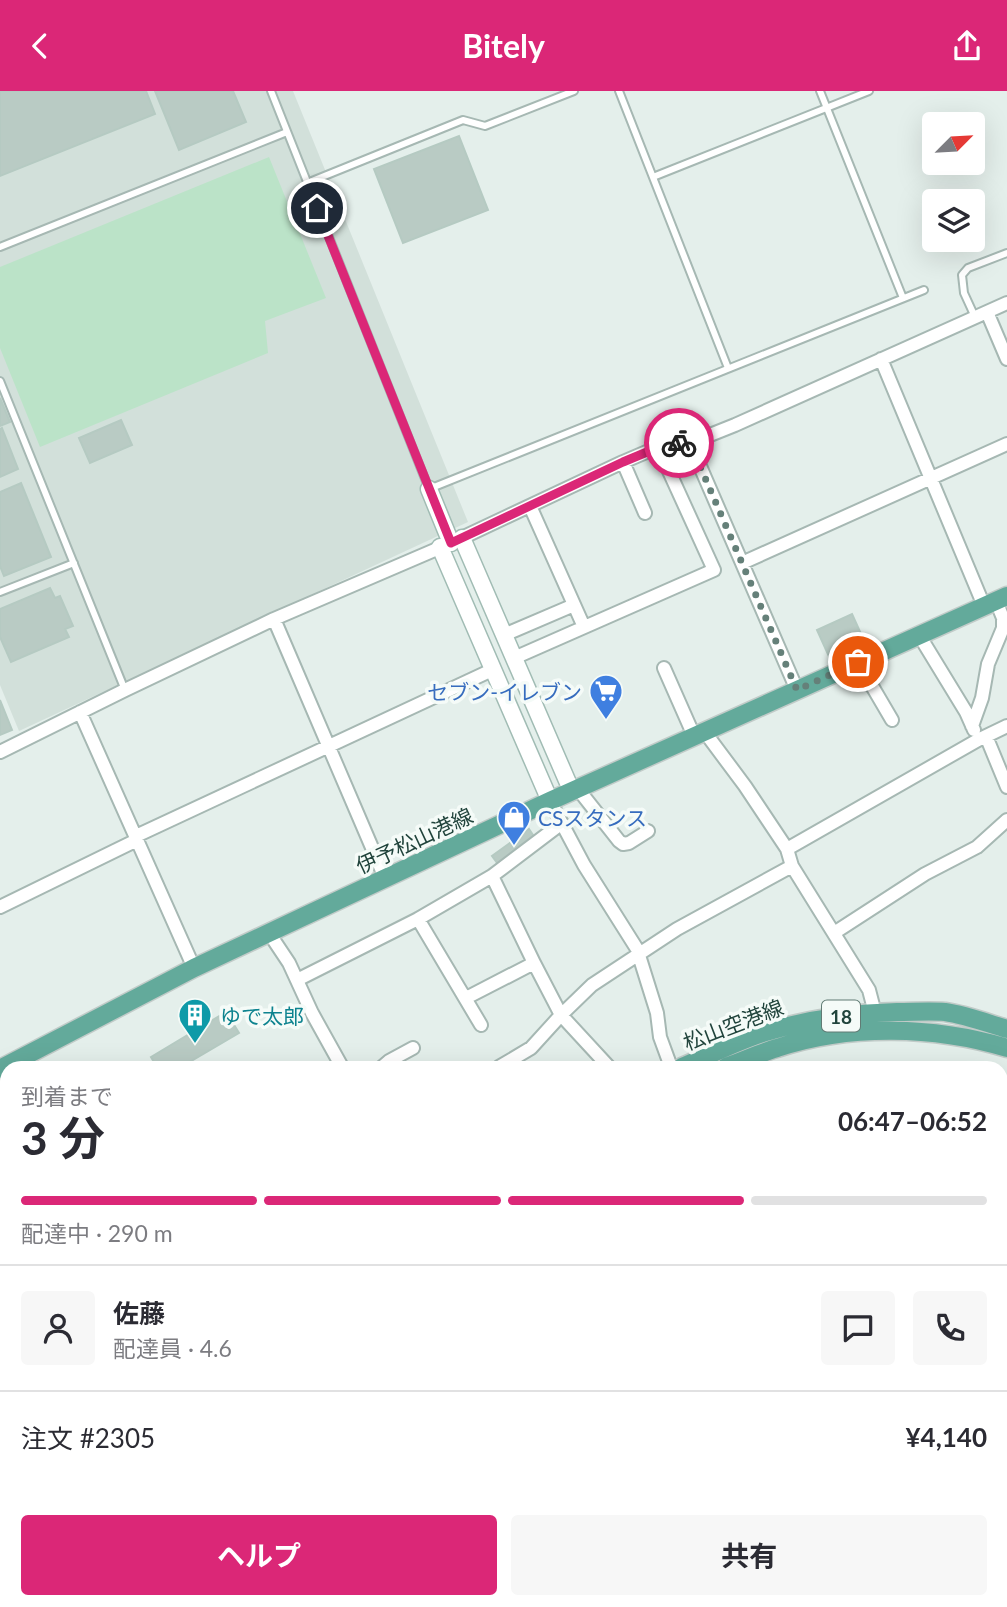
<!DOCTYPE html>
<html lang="ja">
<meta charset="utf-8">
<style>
:root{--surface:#fff;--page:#f7f7f7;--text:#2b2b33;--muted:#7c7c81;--line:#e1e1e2;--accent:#db2777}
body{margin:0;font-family:Lato,"Noto Sans JP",sans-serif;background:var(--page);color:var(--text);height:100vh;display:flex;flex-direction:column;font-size:26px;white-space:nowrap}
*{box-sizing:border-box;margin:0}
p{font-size:23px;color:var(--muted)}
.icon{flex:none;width:38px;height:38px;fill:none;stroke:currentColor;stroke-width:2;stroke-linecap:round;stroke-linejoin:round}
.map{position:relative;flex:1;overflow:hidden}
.details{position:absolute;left:0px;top:970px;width:1008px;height:548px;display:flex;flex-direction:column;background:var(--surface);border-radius:21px 21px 0 0;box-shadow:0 7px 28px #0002}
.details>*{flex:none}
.needle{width:46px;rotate:66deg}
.controls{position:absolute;left:922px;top:21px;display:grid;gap:14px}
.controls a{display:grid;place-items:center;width:63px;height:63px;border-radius:7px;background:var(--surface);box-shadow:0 7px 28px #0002;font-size:35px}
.pin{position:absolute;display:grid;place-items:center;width:60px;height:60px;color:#fff;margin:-30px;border:4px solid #fff;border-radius:50%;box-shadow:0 2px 7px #0007}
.courier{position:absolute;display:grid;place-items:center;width:70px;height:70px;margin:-35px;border:5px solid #db2777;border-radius:50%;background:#fff;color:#222;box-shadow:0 2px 9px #0007}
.head em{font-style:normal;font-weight:700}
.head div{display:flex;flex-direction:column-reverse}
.head{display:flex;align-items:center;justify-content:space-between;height:119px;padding:0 21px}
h1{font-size:46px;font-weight:700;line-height:52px}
.bar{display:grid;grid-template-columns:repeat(4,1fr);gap:10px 7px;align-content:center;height:84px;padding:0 21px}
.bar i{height:9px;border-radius:5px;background:var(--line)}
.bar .current{background:var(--accent)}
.bar p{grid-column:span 4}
.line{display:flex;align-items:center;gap:18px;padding:0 21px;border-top:2px solid var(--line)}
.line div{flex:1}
.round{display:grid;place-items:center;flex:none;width:74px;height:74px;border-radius:7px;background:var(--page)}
.cta{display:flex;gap:14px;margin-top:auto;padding:14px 21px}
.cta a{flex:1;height:80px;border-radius:7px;background:var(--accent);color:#fff;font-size:28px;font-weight:700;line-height:80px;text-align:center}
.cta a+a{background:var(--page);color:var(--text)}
header{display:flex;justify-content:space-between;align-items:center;height:91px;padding:0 21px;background:var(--accent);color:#fff;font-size:32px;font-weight:700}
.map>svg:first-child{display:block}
.built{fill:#d2e0da}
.green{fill:#bbe3c8}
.building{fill:#b9cbc4;stroke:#b5cac2;stroke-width:2}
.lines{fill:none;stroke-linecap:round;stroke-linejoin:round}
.lane-casing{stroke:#a6b8b3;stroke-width:10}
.street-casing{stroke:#a6b8b3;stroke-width:16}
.secondary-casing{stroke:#a1bcb4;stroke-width:19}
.primary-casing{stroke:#c1cbc8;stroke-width:21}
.path{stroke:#81b7a8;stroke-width:2.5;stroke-dasharray:3.5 5;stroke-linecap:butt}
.lane{stroke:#fff;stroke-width:6}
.street{stroke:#fff;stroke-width:12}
.secondary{stroke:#fff;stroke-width:16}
.primary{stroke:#63aa9b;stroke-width:18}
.done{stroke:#658079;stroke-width:7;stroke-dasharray:0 12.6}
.route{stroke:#db2777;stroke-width:9}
.labels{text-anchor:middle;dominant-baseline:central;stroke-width:7;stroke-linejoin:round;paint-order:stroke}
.shield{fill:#f5fbf8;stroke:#617b74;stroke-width:2}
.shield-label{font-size:19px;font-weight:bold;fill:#21443c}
.shop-label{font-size:21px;fill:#366cbe;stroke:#f5fbf8;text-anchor:end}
.street-label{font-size:21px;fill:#21443c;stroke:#f5fbf8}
.culture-label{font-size:21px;fill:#0d838f;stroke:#f5fbf8;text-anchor:start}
</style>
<header><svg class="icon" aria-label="back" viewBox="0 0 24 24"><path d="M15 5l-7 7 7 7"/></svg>Bitely<svg class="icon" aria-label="share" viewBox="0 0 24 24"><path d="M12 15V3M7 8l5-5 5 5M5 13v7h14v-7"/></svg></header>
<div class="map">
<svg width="1007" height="1516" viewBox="0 0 1007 1516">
<rect width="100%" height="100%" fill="#e4efeb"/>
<!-- built -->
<path class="built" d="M0,0H293L468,431L19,640L0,594Z"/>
<!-- green -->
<path class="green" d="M269,66L326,207L265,230L268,262L40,356L0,257V176Z
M7,1252V1396L0,1397V1253Z
M1007,1368V1516H809L810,1510H1001V1373Z
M0,1459L7,1469V1510H36L40,1516H0Z"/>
<!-- building -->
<path class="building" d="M0,0H146L155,23L0,85Z
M155,0H233L246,31L179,59Z
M459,45L488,119L403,152L374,78Z
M0,307L10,331L0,335Z
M121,329L132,354L90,372L79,347Z
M2,337L18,378L0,386V338Z
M21,392L51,466L4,485L0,475V401Z
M50,497L55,507L60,505L73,535L65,538L69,546L11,571L0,546V518Z
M852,523L866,554L831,570L817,539Z
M0,609L12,639L0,644Z
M529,738L535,747L498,773L492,765Z
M226,921L239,942L181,976H157L151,966Z"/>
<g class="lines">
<defs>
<path id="lane" d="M271,0L429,398L924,199
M619,0L728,277
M820,0L903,207
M653,86L869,0
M307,92L463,29L485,35L574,0
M0,156L287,41
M975,226L964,202L962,184L968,177L1007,162
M0,290L125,599
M0,501L74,472"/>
<path id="street" d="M987,221L1007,268
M881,268L984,515
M690,352L797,599
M623,371L645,422
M530,415L584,536
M742,472L1007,353
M274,528L385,787
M504,544L574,514
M919,544L966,621L974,639
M514,567L714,479L658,356
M858,571L892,629
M664,577L694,645
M80,621L194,877
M972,635L982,607L988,573L1003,537V527L996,510
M704,640L745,695L787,758L792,775L869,899L875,922
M986,645L1007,696
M0,661L125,599L274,528L451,452L623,371L658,356L676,352H690L735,334L1007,212
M578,698L619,750L623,753L629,752L648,740
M550,710L584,774L637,858L657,922L660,946L671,976
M136,745L492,579
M787,758L978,649L1007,635
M492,785L534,872L561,924L609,976
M0,816L137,749
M418,828L481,934
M269,842L289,872L312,922L342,976
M834,842L925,783L977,756L1007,729
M297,889L418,828L492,785L562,732
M466,907L534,872
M382,976L389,970L413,957
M499,976L531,957L561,924L592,894L677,838L792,775
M0,1083L7,1085
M1001,1196L1007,1194"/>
<path id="secondary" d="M429,398L451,452
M462,447L572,701
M440,456L550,710"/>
<path id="primary" d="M682,976C710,964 737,950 766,941C809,928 853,922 897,921C913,921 930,920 945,921C966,924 987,932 1007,938
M726,976C743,970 760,962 777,957C849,933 935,935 1007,957
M0,978L194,877L309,823L550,710L1007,505
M0,1127L7,1128
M0,1144L7,1145"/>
</defs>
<!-- lane casing -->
<use href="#lane" class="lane-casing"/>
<!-- street casing -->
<use href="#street" class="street-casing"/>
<!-- secondary casing -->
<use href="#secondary" class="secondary-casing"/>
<!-- primary casing -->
<use href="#primary" class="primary-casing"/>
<!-- path -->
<path class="path" d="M0,1412L2,1413L0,1431
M526,1510L531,1516
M774,1510L781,1516
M711,1516V1514L717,1511L725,1516"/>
<!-- lane -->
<use href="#lane" class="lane"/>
<!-- street -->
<use href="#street" class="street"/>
<!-- secondary -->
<use href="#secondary" class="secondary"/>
<!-- primary -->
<use href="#primary" class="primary"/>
</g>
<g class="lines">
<!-- done -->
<path class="done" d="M679,352H690L797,599L858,571"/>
<!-- route -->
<path class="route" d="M317,117L451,452L623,371L659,356L679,352"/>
</g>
<!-- icons -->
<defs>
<symbol id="supermarket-pin" viewBox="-11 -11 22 30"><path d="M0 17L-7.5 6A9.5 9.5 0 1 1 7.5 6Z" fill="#3f7fe0" stroke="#f5fbf8"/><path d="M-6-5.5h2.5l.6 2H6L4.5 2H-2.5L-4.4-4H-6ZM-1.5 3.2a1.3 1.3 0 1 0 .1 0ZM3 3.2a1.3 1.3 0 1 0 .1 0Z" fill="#fff"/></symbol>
<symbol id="shop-pin" viewBox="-11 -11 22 30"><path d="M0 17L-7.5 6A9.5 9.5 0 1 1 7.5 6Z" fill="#3f7fe0" stroke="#f5fbf8"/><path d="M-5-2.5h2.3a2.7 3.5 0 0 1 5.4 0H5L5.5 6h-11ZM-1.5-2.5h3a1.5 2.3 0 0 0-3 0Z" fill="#fff"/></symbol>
<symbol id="building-pin" viewBox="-11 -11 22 30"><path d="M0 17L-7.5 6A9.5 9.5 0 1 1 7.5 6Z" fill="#0f9aa8" stroke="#f5fbf8"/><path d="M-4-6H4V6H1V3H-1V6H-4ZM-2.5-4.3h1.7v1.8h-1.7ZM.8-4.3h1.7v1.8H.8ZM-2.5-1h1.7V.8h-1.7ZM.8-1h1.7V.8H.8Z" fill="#fff"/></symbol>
</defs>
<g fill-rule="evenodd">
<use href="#supermarket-pin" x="587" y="581" width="38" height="52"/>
<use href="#shop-pin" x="495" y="707" width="38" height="52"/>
<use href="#building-pin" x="176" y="905" width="38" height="52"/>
</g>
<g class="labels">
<!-- shield labels -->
<rect class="shield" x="822" y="909.5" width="38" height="31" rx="5"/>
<g class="shield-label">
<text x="841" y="925">18</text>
</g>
<!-- shop labels -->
<g class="shop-label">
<text x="582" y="600">セブン-イレブン</text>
<text x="538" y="726" text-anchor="start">CSスタンス</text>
</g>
<!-- street labels -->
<g class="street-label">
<text transform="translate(414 749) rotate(-25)">伊予松山港線</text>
<text transform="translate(733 933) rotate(-21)">松山空港線</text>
</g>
<!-- culture labels -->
<g class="culture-label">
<text x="220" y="924">ゆで太郎</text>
</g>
</g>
</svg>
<div class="controls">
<a><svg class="needle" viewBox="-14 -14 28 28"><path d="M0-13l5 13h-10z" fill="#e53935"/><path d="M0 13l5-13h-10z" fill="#7c7c81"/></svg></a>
<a><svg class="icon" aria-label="layers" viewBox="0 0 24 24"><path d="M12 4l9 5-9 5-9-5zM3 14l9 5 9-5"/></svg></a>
</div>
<div class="pin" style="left:858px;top:571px;background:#ea580c"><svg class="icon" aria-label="bag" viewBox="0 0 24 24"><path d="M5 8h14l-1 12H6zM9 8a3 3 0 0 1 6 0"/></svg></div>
<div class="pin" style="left:317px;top:117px;background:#1f2937"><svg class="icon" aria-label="home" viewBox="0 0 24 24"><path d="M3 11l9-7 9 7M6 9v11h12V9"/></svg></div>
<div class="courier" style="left:679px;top:352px"><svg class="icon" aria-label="bike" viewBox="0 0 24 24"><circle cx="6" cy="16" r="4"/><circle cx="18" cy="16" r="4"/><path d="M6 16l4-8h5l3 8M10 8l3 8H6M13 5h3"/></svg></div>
<section class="details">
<div class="head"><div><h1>3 分</h1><p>到着まで</p></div><em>06:47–06:52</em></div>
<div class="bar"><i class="current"></i><i class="current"></i><i class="current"></i><i></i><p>配達中 · 290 m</p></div>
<div class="line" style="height:126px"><a class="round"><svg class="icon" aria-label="person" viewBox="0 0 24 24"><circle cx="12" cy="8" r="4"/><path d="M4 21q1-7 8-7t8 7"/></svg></a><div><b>佐藤</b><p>配達員 · 4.6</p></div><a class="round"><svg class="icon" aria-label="chat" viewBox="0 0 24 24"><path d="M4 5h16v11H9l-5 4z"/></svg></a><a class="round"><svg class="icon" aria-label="phone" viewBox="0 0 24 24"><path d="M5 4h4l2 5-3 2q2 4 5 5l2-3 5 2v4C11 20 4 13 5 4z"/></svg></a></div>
<div class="line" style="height:91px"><div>注文 #2305</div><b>¥4,140</b></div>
<div class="cta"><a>ヘルプ</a><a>共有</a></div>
</section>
</div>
